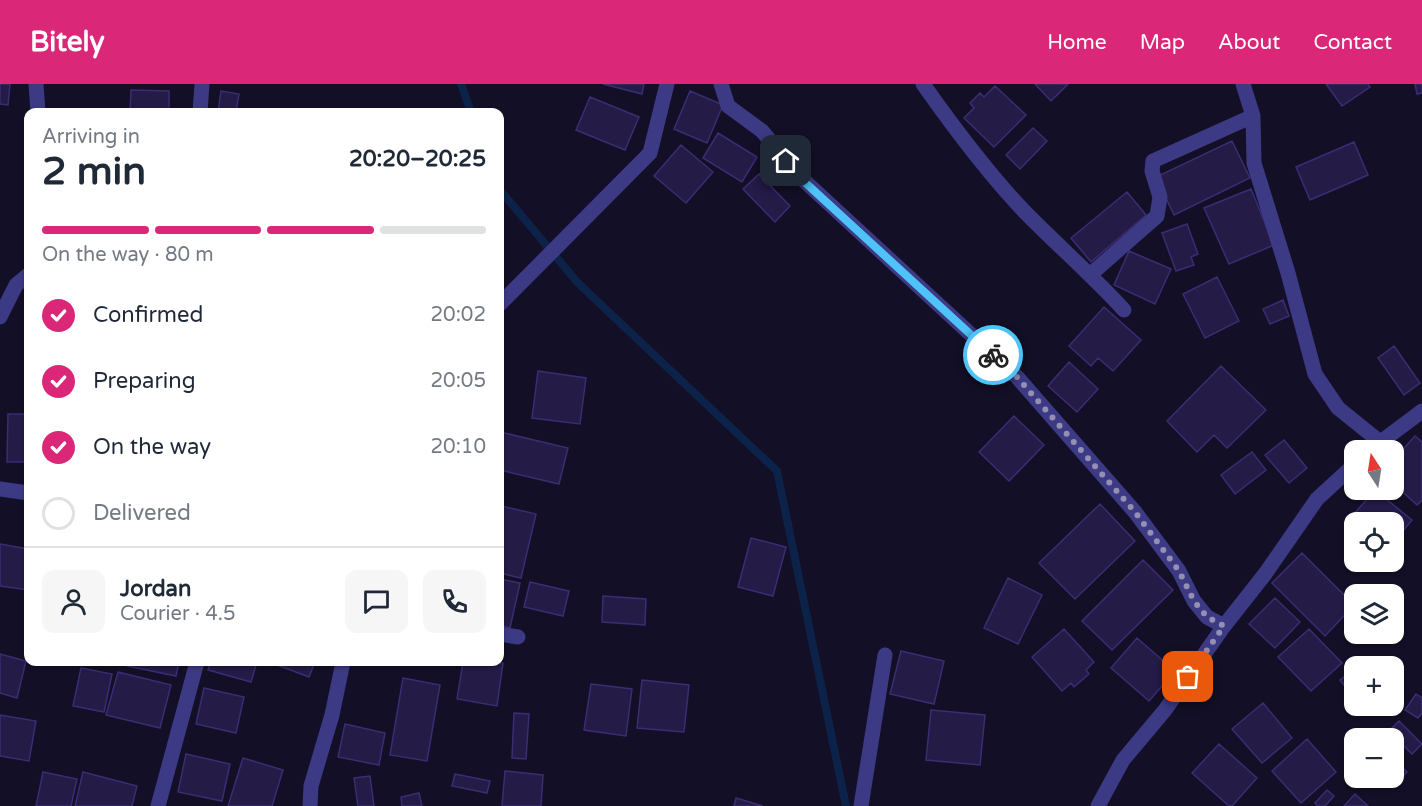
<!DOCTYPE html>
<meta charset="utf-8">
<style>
:root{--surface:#fff;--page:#f6f6f7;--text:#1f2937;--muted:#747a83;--line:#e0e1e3;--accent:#db2777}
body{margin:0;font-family:"Varela Round",sans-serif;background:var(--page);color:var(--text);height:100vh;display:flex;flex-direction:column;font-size:22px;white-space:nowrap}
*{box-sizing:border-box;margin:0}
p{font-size:20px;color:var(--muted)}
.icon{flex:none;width:33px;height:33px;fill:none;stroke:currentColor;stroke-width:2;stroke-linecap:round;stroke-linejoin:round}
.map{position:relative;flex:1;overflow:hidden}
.drawer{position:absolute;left:24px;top:24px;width:480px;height:558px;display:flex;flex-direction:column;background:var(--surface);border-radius:12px;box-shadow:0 2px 4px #0004}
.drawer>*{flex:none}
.needle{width:39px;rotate:348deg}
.buttons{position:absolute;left:1344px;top:356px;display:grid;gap:12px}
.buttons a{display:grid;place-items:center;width:60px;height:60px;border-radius:12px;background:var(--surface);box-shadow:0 2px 4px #0004;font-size:30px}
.pin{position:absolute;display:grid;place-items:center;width:51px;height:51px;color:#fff;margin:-26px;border-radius:12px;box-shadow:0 3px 9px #0006}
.courier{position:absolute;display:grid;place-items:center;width:60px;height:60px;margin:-30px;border:4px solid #4fc3f7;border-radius:50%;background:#fff;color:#222;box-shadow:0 2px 8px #0007}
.overview em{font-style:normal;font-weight:700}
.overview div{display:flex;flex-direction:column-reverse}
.overview{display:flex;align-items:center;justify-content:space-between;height:102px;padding:0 18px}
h1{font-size:39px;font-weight:700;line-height:45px}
.bar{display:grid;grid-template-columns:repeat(4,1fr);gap:9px 6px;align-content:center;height:72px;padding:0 18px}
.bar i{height:8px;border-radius:4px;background:var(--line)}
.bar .current{background:var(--accent)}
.bar p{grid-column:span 4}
.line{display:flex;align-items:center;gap:15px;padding:0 18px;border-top:2px solid var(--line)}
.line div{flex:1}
.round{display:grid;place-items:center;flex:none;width:63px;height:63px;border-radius:12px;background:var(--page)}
ol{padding:0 18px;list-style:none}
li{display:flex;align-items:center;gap:18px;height:66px}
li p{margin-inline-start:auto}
li .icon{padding:6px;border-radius:50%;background:var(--accent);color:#fff;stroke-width:4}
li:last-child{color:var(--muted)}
li i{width:33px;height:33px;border:3px solid var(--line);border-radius:50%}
header{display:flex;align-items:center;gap:36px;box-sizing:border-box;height:84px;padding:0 30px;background:var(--accent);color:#fff}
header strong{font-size:28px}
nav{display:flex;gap:33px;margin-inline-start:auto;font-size:21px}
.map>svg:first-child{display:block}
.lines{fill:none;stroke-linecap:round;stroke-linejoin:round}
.stream{stroke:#0c2248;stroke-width:8}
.building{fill:#241b47;stroke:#3b2d73;stroke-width:1.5}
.minor{stroke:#3d3a85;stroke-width:15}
.done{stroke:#948fb3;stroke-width:6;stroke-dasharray:0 10.8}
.route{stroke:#4fc3f7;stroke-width:8}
</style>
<header>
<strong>Bitely</strong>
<nav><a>Home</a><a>Map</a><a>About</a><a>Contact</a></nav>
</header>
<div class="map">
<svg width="1422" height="722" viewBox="0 0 1422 722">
<rect width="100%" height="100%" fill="#130f26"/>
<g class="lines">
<!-- stream -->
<path class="stream" d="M461,0L471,28
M500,106L578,199L777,387L846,722"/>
</g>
<!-- building -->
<path class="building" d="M0,0H10L8,21L0,20Z
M603,0H644L642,10Z
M1035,0H1068L1051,17Z
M1326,0H1368L1370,3L1342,22Z
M1415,0H1422V9L1417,10Z
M995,2L1026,31L994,63L964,34L974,24L970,19L980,9L984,13Z
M131,6L169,7V28H130Z
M221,7L239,10L236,28H218Z
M690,7L723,21L707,59L674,45Z
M590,13L639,33L625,66L576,46Z
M1033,44L1047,57L1020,85L1006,71Z
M718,49L757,73L742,98L703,74Z
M1232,57L1250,94L1174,131L1156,93Z
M1354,58L1368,91L1310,116L1296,83Z
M681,61L713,88L686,119L654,92Z
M759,90L790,122L775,138L743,105Z
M1251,105L1274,161L1229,180L1204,124Z
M1127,108L1146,131L1091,178L1071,154Z
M1187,140L1198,170L1191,173L1194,181L1176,187L1162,149Z
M1129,167L1171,185L1155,220L1114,201Z
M1217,193L1239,237L1205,254L1183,210Z
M1283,216L1289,232L1270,240L1263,225Z
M1104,223L1141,256L1113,287L1098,274L1091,282L1069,262Z
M1394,262L1420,299L1404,311L1378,274Z
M1069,278L1098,305L1077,328L1048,302Z
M1221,282L1266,326L1227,364L1214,351L1197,368L1167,337Z
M538,287L586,294L580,340L532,334Z
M8,330H28V378H7Z
M1014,332L1044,361L1009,397L979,368Z
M500,348L568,364L559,400L500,386Z
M1415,352L1422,358V416L1417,421L1394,400V375Z
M1284,356L1307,384L1289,399L1265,371Z
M1252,368L1266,386L1235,410L1221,391Z
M1375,406L1412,436L1394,458V438H1354V444L1347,438Z
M1100,420L1135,457L1075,515L1039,479Z
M501,422L536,430L521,494L500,489Z
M751,454L786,463L773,512L738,503Z
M0,460L28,465V506L0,502Z
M1302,469L1354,521L1325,552L1272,499Z
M1143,476L1173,506L1112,566L1082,537Z
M1008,494L1042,511L1018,560L984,544Z
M500,495L520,499L510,544L500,541Z
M530,498L569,507L563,532L524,523Z
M603,512L646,515L645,541L602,538Z
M1275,514L1300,538L1275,564L1249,540Z
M1064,545L1094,578L1086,586L1089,590L1074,603L1071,599L1062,607L1032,573Z
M1309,545L1342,579L1311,607L1278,573Z
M1137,554L1175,587L1149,617L1111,584Z
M901,567L944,577L934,620L890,610Z
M0,570L26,577L17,614L0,609Z
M128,578H179L176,592L127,582Z
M211,578H257L251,598L208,586Z
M269,578H315L309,593Z
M463,578L503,579L497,622L457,615Z
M81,584L112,590L104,628L73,622Z
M1352,586L1354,588V614L1340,596Z
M118,588L171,601L160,644L106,631Z
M403,594L440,601L427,677L390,671Z
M642,596L689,601L684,648L637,644Z
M591,600L632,605L626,652L584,646Z
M204,604L244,613L236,649L196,640Z
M1416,610L1422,614V629L1418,634L1405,626Z
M1263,619L1292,654L1262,679L1232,645Z
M1360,621H1378L1367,629Z
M931,626L985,631L980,681L926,676Z
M514,629L529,630L526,675L512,674Z
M0,631L36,637L29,677L0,672Z
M1399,637L1422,660L1412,670L1389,647Z
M345,640L385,649L379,681L338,673Z
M1383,648L1390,654H1377Z
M1307,655L1336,688L1301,719L1272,687Z
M1219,660L1257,694L1232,722H1229L1192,689Z
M186,670L230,680L222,717L178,708Z
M243,674L283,686L272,722H228Z
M1394,676L1407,688L1396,699L1389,693H1394Z
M505,687L543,691L541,722H502Z
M43,688L77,695L71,722H36Z
M83,688L137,702L132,722H75Z
M455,690L490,697L487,709L452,702Z
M370,692L374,722H358L354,694Z
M1327,706L1334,712L1325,722H1318L1315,719Z
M419,709L422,722H402L401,713Z
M1355,710L1368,722H1344Z
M736,714L763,722H734Z"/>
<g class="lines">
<!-- minor -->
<path class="minor" d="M36,0L38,28
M721,0L728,22L762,47L798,91L1017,293L1135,428L1179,487L1194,517L1207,533L1224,542L1265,490L1317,415L1354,381
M923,0C954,44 986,87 1023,126C1056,160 1092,191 1124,226
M200,28L202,0
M1253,32L1254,79L1288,189L1315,290L1338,324L1379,357
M1091,190L1157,132L1160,113L1152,87L1153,77L1253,32L1243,0
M500,220L650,69L667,0
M0,233L16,201L28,191
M1370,366L1422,327
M0,405L28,409
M500,550L518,553
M158,722L197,578
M310,722L311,702L332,631L343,578
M861,722L885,571
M1098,722L1123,676L1165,626L1224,542"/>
</g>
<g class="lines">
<!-- done -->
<path class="done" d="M993,271L1017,293L1135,428L1179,487L1194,517L1207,533L1224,542L1188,593"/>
<!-- route -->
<path class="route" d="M786,77L798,92L993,271"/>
</g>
</svg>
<div class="buttons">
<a><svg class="needle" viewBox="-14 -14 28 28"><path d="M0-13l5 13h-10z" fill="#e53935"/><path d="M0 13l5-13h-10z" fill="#747a83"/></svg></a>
<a><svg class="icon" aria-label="locate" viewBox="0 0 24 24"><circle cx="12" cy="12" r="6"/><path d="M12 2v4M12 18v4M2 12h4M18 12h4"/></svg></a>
<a><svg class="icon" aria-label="layers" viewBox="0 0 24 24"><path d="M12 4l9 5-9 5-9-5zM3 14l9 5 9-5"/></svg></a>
<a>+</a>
<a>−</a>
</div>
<div class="pin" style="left:1188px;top:593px;background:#ea580c"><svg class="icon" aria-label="bag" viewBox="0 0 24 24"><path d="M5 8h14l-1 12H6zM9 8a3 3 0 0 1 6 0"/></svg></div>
<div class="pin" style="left:786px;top:77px;background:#1f2937"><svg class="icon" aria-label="home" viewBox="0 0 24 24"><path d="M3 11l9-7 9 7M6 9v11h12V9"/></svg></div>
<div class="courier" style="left:993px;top:271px"><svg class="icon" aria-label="bike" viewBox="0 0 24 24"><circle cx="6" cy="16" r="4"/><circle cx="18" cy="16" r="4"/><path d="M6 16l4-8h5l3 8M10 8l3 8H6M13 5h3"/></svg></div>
<section class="drawer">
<div class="overview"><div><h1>2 min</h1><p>Arriving in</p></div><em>20:20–20:25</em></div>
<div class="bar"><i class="current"></i><i class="current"></i><i class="current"></i><i></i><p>On the way · 80 m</p></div>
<ol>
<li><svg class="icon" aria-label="check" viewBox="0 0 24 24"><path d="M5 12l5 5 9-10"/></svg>Confirmed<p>20:02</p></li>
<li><svg class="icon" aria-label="check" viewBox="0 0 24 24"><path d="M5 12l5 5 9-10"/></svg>Preparing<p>20:05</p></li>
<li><svg class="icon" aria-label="check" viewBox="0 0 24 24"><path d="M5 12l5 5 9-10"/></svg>On the way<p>20:10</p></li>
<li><i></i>Delivered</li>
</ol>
<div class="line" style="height:108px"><a class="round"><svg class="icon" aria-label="person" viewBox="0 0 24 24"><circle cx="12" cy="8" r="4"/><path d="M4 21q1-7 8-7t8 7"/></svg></a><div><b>Jordan</b><p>Courier · 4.5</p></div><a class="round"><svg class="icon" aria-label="chat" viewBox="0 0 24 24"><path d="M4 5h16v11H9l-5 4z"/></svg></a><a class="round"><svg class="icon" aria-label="phone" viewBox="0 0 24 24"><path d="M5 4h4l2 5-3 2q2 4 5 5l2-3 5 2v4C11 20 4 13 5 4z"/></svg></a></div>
</section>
</div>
